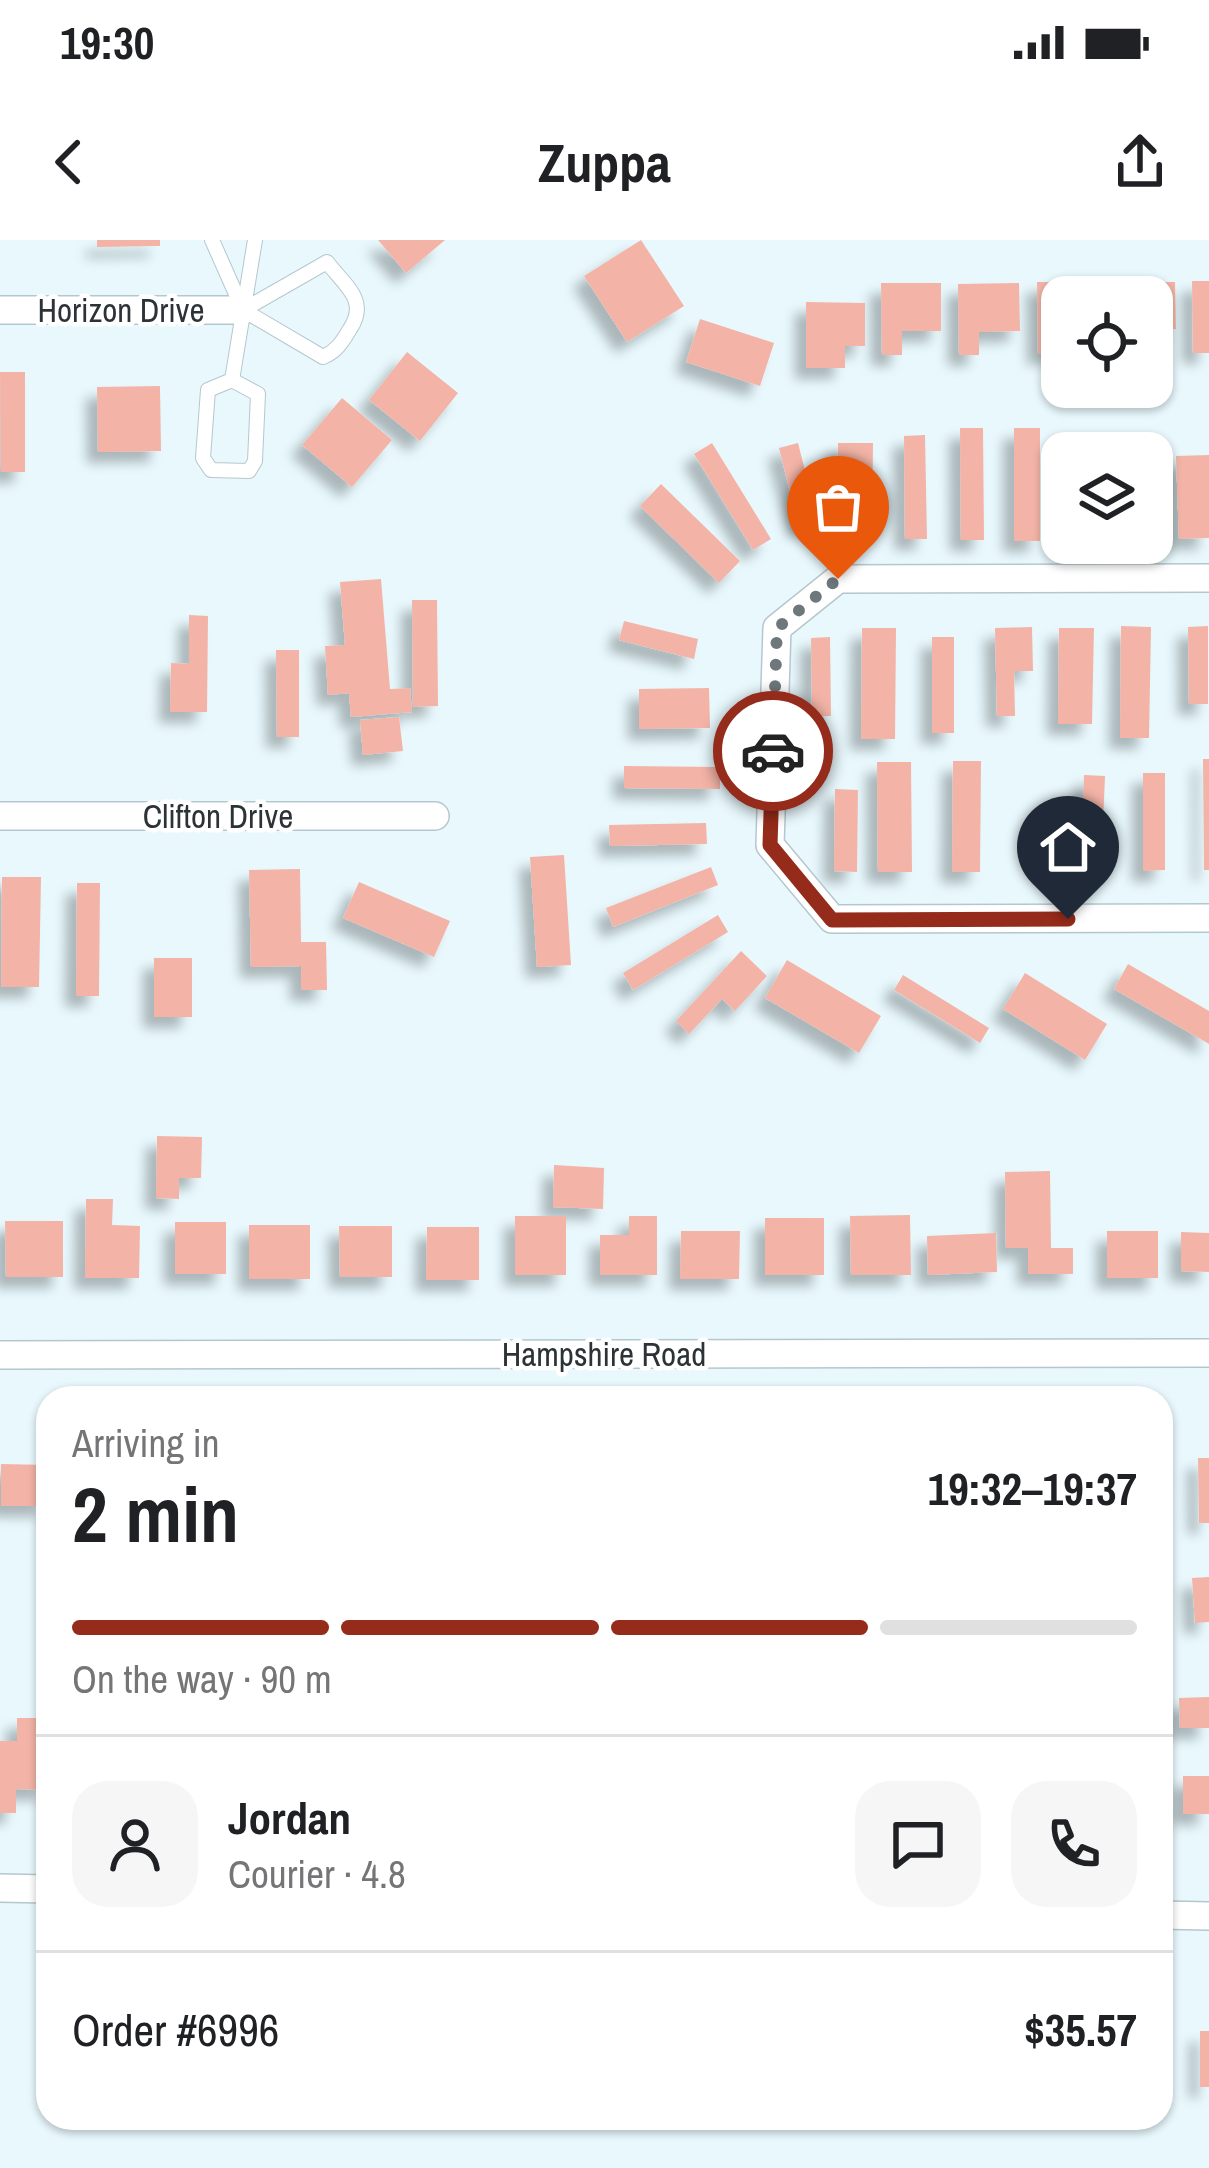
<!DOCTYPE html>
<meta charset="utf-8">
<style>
:root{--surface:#fff;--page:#f6f6f6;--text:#202124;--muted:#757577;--line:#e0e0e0;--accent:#952b1a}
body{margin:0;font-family:"Archivo Narrow",sans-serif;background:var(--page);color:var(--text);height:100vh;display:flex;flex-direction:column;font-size:45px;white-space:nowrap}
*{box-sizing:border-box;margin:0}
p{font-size:39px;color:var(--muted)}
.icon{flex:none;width:66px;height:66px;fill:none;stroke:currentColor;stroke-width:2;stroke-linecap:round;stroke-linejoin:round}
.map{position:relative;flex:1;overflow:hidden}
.side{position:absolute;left:36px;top:1146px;width:1137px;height:744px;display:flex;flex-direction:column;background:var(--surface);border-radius:36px;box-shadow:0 3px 9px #0004}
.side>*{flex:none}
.buttons{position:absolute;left:1041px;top:36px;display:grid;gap:24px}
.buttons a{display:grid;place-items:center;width:132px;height:132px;border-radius:24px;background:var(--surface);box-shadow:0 3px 9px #0004;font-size:60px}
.pin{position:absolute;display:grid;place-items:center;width:102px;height:102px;color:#fff;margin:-123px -51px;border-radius:50% 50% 50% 0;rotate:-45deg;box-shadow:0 0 12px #0007}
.pin .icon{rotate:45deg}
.courier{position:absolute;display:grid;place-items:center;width:120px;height:120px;margin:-60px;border:9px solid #952b1a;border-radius:50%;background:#fff;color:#222;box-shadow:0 3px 15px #0007}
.head em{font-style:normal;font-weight:800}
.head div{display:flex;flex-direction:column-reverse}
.head{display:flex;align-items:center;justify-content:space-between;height:204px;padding:0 36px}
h1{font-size:78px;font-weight:800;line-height:90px}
.bar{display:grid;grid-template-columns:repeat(4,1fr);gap:18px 12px;align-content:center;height:144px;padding:0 36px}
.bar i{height:15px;border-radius:9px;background:var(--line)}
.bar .on{background:var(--accent)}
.bar p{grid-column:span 4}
.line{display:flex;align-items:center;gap:30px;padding:0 36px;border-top:3px solid var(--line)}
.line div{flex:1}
.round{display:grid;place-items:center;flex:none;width:126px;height:126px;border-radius:36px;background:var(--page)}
.status{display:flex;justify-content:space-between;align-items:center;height:84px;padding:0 60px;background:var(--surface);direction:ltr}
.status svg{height:33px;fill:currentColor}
header{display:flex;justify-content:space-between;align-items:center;height:156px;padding:0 36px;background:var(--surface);font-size:54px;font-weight:800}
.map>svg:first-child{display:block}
.building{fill:#f3b4a7;filter:url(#shadow)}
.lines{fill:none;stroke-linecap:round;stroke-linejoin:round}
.lane-casing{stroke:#b5c7ce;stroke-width:16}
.street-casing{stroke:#b5c7ce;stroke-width:30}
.lane{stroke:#fff;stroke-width:14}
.street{stroke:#fff;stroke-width:27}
.done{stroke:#6e787c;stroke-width:12;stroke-dasharray:0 21.6}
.route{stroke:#952b1a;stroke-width:15}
.labels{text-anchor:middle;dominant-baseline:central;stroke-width:9;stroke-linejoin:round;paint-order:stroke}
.street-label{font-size:33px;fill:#2c3336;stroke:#fff}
</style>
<div class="status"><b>19:30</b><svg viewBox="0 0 49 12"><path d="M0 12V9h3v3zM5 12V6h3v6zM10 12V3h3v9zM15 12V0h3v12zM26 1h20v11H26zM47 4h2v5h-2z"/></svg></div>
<header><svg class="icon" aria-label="back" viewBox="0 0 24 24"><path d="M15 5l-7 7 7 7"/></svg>Zuppa<svg class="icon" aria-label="share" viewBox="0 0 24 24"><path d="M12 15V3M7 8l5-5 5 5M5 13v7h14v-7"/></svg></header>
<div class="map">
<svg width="1209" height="1928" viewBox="0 0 1209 1928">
<defs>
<filter id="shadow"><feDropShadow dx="-11" dy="11" stdDeviation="6" flood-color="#0004"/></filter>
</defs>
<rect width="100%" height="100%" fill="#e8f8fd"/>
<!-- building -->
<path class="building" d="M97,0H160V6L97,7Z
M378,0H445L406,33Z
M641,0L684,66L627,102L584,36Z
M1192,41H1209V113H1193Z
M1037,42H1099V57H1062L1058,113L1038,114Z
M1115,42H1175L1176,89H1152V57H1115Z
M881,43H941V91H902V115H882Z
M1019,43L1020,91L979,92V115H959L958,44Z
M806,62L865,63V106H845V128H806Z
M700,79L774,103L760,146L686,122Z
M407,112L458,153L420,201L369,160Z
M0,132H25V232H1Z
M160,146L161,211L98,212L97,147Z
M342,158L392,200L352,247L302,205Z
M960,188H983L984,300H961Z
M1014,188H1040V301H1014Z
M1099,193V213H1065V194Z
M925,195L927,299H905L904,196Z
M712,203L771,299L753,310L694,214Z
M798,203L818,282L799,287L779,208Z
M838,203H873L872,284H837Z
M1209,215V298L1179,299L1176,216Z
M661,244L740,321L719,343L640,266Z
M381,339L390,449L410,448L412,472L351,477L349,453L328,455L325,406L345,405L340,342Z
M412,360H437L438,466L413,467Z
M189,375L208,376L207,472H170L171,423L189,424Z
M624,381L698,399L694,419L619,400Z
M1121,386L1151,387L1149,498H1120Z
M1208,386V464H1189L1188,387Z
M1032,387L1033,431H1014L1015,476H997L995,388Z
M862,388H896L895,499H861Z
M1059,388H1094L1092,484H1058Z
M830,397L831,476H812L811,398Z
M932,397H954V493H932Z
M276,410H299V497H277Z
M709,448L710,488L639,489V449Z
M399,477L403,511L363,515L360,480Z
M1203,519H1209V630H1204Z
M953,521H981L980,632H952Z
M877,522H911L912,632H878Z
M624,526L720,527V549L624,548Z
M1143,533H1165V630L1143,631Z
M1084,535L1105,536L1101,631L1060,629L1063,558L1083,559Z
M835,549L858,550L857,632L834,631Z
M706,583L707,604L610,606L609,585Z
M564,615L571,725L537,727L530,617Z
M711,627L718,645L613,687L606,668Z
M300,629L301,702H326L327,750H301V726L251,727L249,630Z
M2,637H41L39,747H1Z
M359,642L450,681L434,717L343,678Z
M77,643H100L99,756H76Z
M718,675L728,692L633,750L623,733Z
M741,711L767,736L735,771L722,759L689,794L676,781Z
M154,718H192V777H154Z
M787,720L881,776L859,813L765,758Z
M1128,724L1209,771V804L1114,749Z
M1025,733L1107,784L1085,820L1003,769Z
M903,735L989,788L980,803L894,750Z
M157,896L202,897L201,938H179V959L156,958Z
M554,925L604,928L603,969L553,967Z
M1050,931L1051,1008H1073V1034H1028V1008H1006L1005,932Z
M86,959H113L112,985L140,986L139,1038H85Z
M910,975L911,1035H851L850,976Z
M515,976H566V1035H515Z
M629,976H657V1035H600V995H629Z
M765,978H824V1035H765Z
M5,981H63V1037H6Z
M175,982H226V1034H175Z
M249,985H310V1039H249Z
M339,986H392V1037H340Z
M427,987H479V1040H426Z
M681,991H740L739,1039H680Z
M1107,991H1158V1038H1107Z
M1181,992L1209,993V1032L1181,1031Z
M996,993L997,1032L928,1035L927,996Z
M1198,1218H1209V1283H1199Z
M1,1224L48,1225V1266H1Z
M1209,1337V1382L1195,1383L1192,1338Z
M1209,1457V1488H1180L1179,1458Z
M17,1478H48V1550L16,1549V1573H0V1501H17Z
M1183,1536H1209V1574H1183Z
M1200,1791H1209V1847H1200Z"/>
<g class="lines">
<defs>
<path id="lane" d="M212,0L243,70L323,117C337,111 342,102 350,89C369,60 345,46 327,22L243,70
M232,140L208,150L203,218L211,230L249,231L255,221L258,154L232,140L255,0"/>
<path id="street" d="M0,70H243
M1209,338L838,339L777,388L770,605L832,679L1209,678
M0,576H435
M0,1115L1209,1113
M0,1648L48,1649
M1161,1675L1209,1676"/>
</defs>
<!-- lane casing -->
<use href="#lane" class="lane-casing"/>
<!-- street casing -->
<use href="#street" class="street-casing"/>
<!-- lane -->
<use href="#lane" class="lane"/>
<!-- street -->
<use href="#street" class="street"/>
</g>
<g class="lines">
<!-- done -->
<path class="done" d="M773,511L777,388L838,339"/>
<!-- route -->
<path class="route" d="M773,511L770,605L832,680L1068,679"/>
</g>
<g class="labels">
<!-- street labels -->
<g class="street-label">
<text x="121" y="70">Horizon Drive</text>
<text x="218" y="576">Clifton Drive</text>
<text x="604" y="1114">Hampshire Road</text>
</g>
</g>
</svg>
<div class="buttons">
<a><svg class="icon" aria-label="locate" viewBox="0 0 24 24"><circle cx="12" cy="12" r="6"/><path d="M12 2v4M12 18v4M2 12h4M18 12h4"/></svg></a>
<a><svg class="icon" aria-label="layers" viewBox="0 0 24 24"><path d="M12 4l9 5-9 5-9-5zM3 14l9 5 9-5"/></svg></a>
</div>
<div class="pin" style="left:838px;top:339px;background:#ea580c"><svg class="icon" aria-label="bag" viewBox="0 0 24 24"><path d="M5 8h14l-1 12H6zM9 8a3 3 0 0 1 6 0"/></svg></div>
<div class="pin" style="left:1068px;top:679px;background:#1f2937"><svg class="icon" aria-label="home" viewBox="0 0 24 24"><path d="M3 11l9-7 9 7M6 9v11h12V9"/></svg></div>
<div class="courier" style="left:773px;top:511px"><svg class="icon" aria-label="car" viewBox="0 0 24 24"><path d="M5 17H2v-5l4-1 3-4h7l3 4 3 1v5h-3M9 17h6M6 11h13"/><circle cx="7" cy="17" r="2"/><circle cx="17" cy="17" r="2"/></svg></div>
<section class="side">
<div class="head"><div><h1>2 min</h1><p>Arriving in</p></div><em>19:32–19:37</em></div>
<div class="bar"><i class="on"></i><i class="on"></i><i class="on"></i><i></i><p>On the way · 90 m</p></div>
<div class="line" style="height:216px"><a class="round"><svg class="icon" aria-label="person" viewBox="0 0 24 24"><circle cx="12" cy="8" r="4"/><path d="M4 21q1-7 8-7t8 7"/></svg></a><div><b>Jordan</b><p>Courier · 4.8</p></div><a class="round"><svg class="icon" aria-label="chat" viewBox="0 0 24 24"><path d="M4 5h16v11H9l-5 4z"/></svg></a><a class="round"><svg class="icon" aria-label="phone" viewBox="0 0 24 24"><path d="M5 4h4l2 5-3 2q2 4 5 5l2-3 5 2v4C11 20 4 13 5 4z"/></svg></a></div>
<div class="line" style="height:156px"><div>Order #6996</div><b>$35.57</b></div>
</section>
</div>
